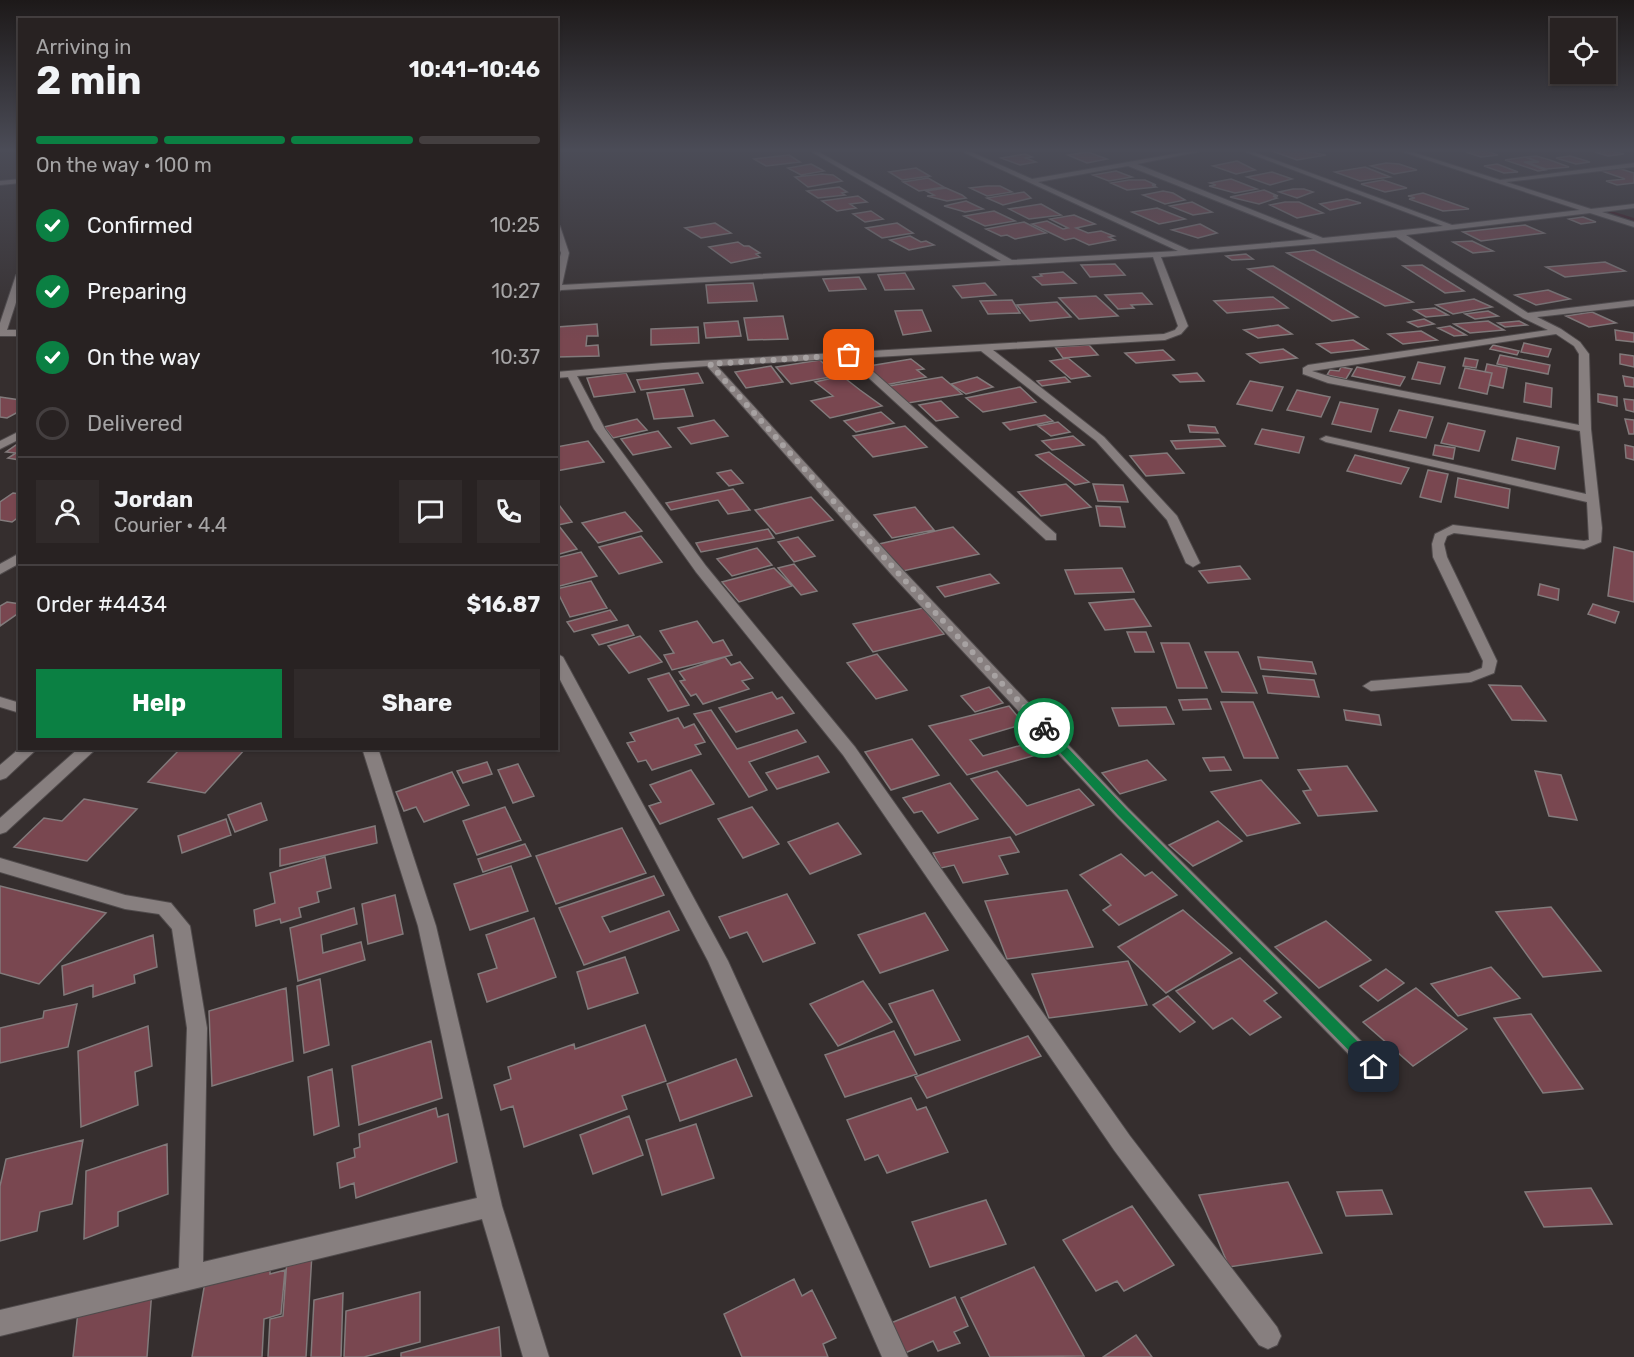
<!DOCTYPE html>
<meta charset="utf-8">
<style>
:root{--surface:#282222;--page:#302a2a;--text:#f1f3f6;--muted:#a5a4a5;--line:#443f40;--accent:#0b8043}
body{margin:0;font-family:Rubik,sans-serif;background:var(--page);color:var(--text);height:100vh;display:flex;flex-direction:column;font-size:22px;white-space:nowrap}
*{box-sizing:border-box;margin:0}
p{font-size:20px;color:var(--muted)}
.icon{flex:none;width:33px;height:33px;fill:none;stroke:currentColor;stroke-width:2;stroke-linecap:round;stroke-linejoin:round}
.map{position:relative;flex:1;overflow:hidden}
.details{position:absolute;left:18px;top:18px;width:540px;height:732px;display:flex;flex-direction:column;background:var(--surface);border-radius:0px;box-shadow:0 2px 4px #0004,0 0 0 2px var(--line)}
.details>*{flex:none}
.fabs{position:absolute;left:1550px;top:18px;display:grid;gap:12px}
.fabs a{display:grid;place-items:center;width:66px;height:66px;border-radius:0px;background:var(--surface);box-shadow:0 2px 4px #0004,0 0 0 2px var(--line);font-size:30px}
.pin{position:absolute;display:grid;place-items:center;width:51px;height:51px;color:#fff;margin:-26px;border-radius:12px;box-shadow:0 3px 9px #0006}
.courier{position:absolute;display:grid;place-items:center;width:60px;height:60px;margin:-30px;border:4px solid #0b8043;border-radius:50%;background:#fff;color:#222;box-shadow:0 2px 8px #0007}
.summary em{font-style:normal;font-weight:700}
.summary div{display:flex;flex-direction:column-reverse}
.summary{display:flex;align-items:center;justify-content:space-between;height:102px;padding:0 18px}
h1{font-size:39px;font-weight:700;line-height:45px}
.bar{display:grid;grid-template-columns:repeat(4,1fr);gap:9px 6px;align-content:center;height:72px;padding:0 18px}
.bar i{height:8px;border-radius:4px;background:var(--line)}
.bar .selected{background:var(--accent)}
.bar p{grid-column:span 4}
.line{display:flex;align-items:center;gap:15px;padding:0 18px;border-top:2px solid var(--line)}
.line div{flex:1}
.round{display:grid;place-items:center;flex:none;width:63px;height:63px;border-radius:0px;background:var(--page)}
ol{padding:0 18px;list-style:none}
li{display:flex;align-items:center;gap:18px;height:66px}
li p{margin-inline-start:auto}
li .icon{padding:6px;border-radius:50%;background:var(--accent);color:#fff;stroke-width:4}
li:last-child{color:var(--muted)}
li i{width:33px;height:33px;border:3px solid var(--line);border-radius:50%}
.cta{display:flex;gap:12px;margin-top:auto;padding:12px 18px}
.cta a{flex:1;height:69px;border-radius:0px;background:var(--accent);color:#fff;font-size:24px;font-weight:700;line-height:69px;text-align:center}
.cta a+a{background:var(--page);color:var(--text)}
.map>svg:first-child{display:block}
.lines{fill:none;stroke-linecap:round;stroke-linejoin:round}
.stream{fill:#390f19;fill-rule:evenodd}
.building{fill:#794750;stroke:#827a7b;stroke-width:1.5}
.minor-casing{stroke:#504b4c;stroke-width:2}
.minor{fill:#877f7f;fill-rule:evenodd}
.route{fill:#0b8043}
.done{stroke:#a7a2a2;stroke-width:6;stroke-dasharray:0 10.8}
</style>
<div class="map">
<svg width="1634" height="1357" viewBox="0 0 1634 1357">
<rect width="100%" height="100%" fill="#352e2e"/>
<g class="lines">
<!-- stream -->
<path class="stream" d="M1605,209L1634,218V221L1605,211Z"/>
</g>
<!-- building -->
<path class="building" d="M1272,151H1305L1326,155L1297,160Z
M1486,151L1498,155L1481,157L1466,152Z
M1613,151L1624,154L1608,156L1595,152Z
M1088,152L1107,159L1087,163L1068,155Z
M1025,154L1032,157L1026,158L1036,162L1020,165L1001,158Z
M789,155L800,162L766,166L754,159Z
M1536,156L1550,160L1569,167L1546,169L1528,163L1539,162L1526,157Z
M1570,156L1590,162L1576,164L1556,158Z
M1525,157L1536,161L1524,162L1545,170L1538,171L1505,160Z
M1237,161L1255,170L1236,174L1213,166Z
M1386,163L1399,164L1417,170L1394,174L1371,166Z
M811,164L824,171L801,175L788,168Z
M1497,164L1518,172L1504,173L1484,166Z
M1365,167L1390,177L1360,181L1335,172Z
M916,168L930,176L902,180L889,172Z
M1621,169L1634,173V183L1617,185L1606,181L1625,179L1599,170Z
M1116,171L1132,177L1109,181L1093,175Z
M1272,172L1292,179L1270,185L1247,177Z
M822,174L833,175L842,181L808,187L795,177Z
M928,178L944,187L919,191L903,182Z
M1231,179L1257,189L1235,193L1209,186L1216,185L1210,183Z
M1129,180H1145L1156,185H1152L1156,187L1127,190L1111,183Z
M1383,180L1407,188L1385,192L1361,184Z
M987,186H1000L1012,192L987,196L970,188Z
M839,187L847,192L842,193L845,195L818,198L807,191Z
M946,188L962,195L966,198L947,201L927,196L934,195L926,191Z
M1293,189H1304L1313,192L1297,198L1279,192Z
M1264,190L1278,196H1273L1277,198L1259,204L1230,197Z
M1163,191L1173,193L1185,200L1165,204L1143,195Z
M1024,192L1031,198L1003,205L987,198Z
M1423,193L1469,209L1443,211L1409,199L1415,198L1408,196Z
M858,196L867,202L850,204L856,208L837,211L822,201Z
M1347,199L1361,203L1330,210L1320,204Z
M966,201L983,209L965,212L944,206Z
M1192,202L1212,212L1193,215L1170,206Z
M1285,202H1299L1323,213L1297,218L1270,205Z
M1041,204L1061,215L1029,219L1009,209Z
M1157,208L1185,219L1159,224L1132,212Z
M871,211L883,219L865,222L853,214Z
M994,211L1015,221L985,226L964,216Z
M1074,215L1095,224L1076,228L1088,233L1101,231L1114,236L1109,237L1115,240L1089,245L1074,238L1065,240L1032,224L1047,221L1063,229L1068,228L1050,219Z
M1583,217L1596,222L1581,224L1569,219Z
M1024,222L1046,233L1015,239L1007,235L1001,236L986,229Z
M715,223L731,233L701,238L685,228Z
M897,223L913,233L882,238L866,228Z
M1200,224L1217,233L1198,238L1172,230Z
M1525,225L1544,233L1481,241L1463,232Z
M910,236L921,242L926,241L934,245L909,250L890,240Z
M1472,241L1493,251L1473,253L1453,242Z
M738,242L744,246H749L760,253L756,254L760,257L731,263L709,247Z
M1314,250L1413,302L1385,306L1287,253Z
M1246,254L1253,259L1232,260L1226,256Z
M1605,262L1625,271L1565,277L1546,267Z
M1115,264L1125,275L1090,277L1081,265Z
M1422,265L1464,291L1445,293L1403,266Z
M1273,266L1358,317L1332,321L1248,269Z
M1063,272L1076,283L1042,285L1033,277L1042,276L1040,274Z
M905,273L914,289L885,290L878,275Z
M859,277L866,289L829,291L823,279Z
M753,283L757,301L708,303L706,285Z
M985,283L996,295L962,298L953,286Z
M1548,290L1570,299L1536,305L1515,295Z
M1142,293L1152,304L1131,305L1134,308L1118,309L1105,295Z
M1096,296L1118,316L1079,319L1059,298Z
M1273,297L1288,308L1227,313L1214,301Z
M1474,299L1492,307L1453,314L1436,305Z
M1012,300L1020,313L988,314L980,301Z
M1057,302L1071,317L1030,321L1017,305Z
M1435,308L1448,315L1426,317L1414,310Z
M922,310L931,331L903,335L895,311Z
M1488,311L1498,316L1475,319L1465,314Z
M1592,312L1616,323L1589,327L1566,316Z
M783,316L788,339L748,340L744,318Z
M1424,319L1434,324L1418,327L1408,322Z
M738,321L741,336L706,338L704,323Z
M1488,321L1504,330L1470,333L1454,324Z
M1519,321L1527,325L1505,327L1498,323Z
M597,324L598,336H587L586,346L598,345L599,356L557,357V327Z
M1278,325L1292,334L1258,338L1244,330Z
M1450,326L1466,335L1454,336L1438,328Z
M698,327L699,343L651,345V329Z
M1615,330L1634,333V342L1616,340Z
M1421,331L1437,340L1403,344L1388,334Z
M1353,340L1368,349L1331,353L1317,344Z
M1524,343L1551,349L1548,357L1521,352Z
M1089,345L1098,355L1063,358L1055,347Z
M1493,345L1519,351L1517,355L1490,349Z
M1283,349L1297,358L1260,363L1247,354Z
M1163,350L1174,360L1136,363L1125,353Z
M1620,354L1634,356V367L1620,364Z
M1500,355L1550,365L1548,374L1497,364Z
M1068,358L1090,376L1071,379L1050,361Z
M1465,358L1478,360L1476,368L1463,366Z
M911,359L924,369L917,370L926,377L885,385L863,367Z
M820,360L836,376L791,384L776,367Z
M1418,362L1445,367L1440,384L1412,379Z
M1487,364L1507,368L1503,388L1489,385L1492,373L1485,372Z
M771,366L783,382L746,388L735,372Z
M1341,367L1352,369L1346,379L1327,375L1330,370L1339,371Z
M1357,367L1405,377L1400,386L1352,376Z
M1465,368L1492,373L1487,394L1459,388Z
M626,373L635,392L594,397L587,378Z
M698,373L703,383L641,390L637,380Z
M1197,373L1204,381L1180,382L1173,375Z
M842,376L860,390L882,406L830,418L811,401L833,396L815,382Z
M1623,376L1634,378V387L1625,386Z
M942,377L962,394L908,403L889,386Z
M977,377L993,387L966,394L951,384Z
M1065,377L1070,382L1042,386L1037,381Z
M1250,381L1283,387L1272,411L1237,404Z
M1526,383L1552,388L1551,407L1524,402Z
M1020,387L1036,402L983,412L966,398Z
M684,389L693,416L654,419L647,393Z
M1297,390L1330,397L1321,417L1287,410Z
M1598,394L1617,397V406L1598,402Z
M0,397L20,400V411L7,418L0,417Z
M1624,399L1634,400V412L1626,410Z
M941,401L958,417L936,421L919,405Z
M1340,402L1378,409L1371,432L1332,424Z
M1399,410L1433,417L1426,438L1390,431Z
M881,412L894,423L856,432L844,421Z
M1045,415L1053,421L1010,430L1003,423Z
M637,419L647,430L613,438L604,427Z
M1625,419L1634,420V434H1629Z
M714,420L728,436L691,444L678,428Z
M1058,422L1070,432L1051,436L1038,426Z
M1448,423L1485,431L1479,451L1441,443Z
M1188,425L1215,427L1218,433L1190,432Z
M905,426L927,447L873,457L853,436Z
M1262,429L1304,437L1299,453L1255,444Z
M658,431L671,447L633,455L621,439Z
M1073,436L1084,445L1052,450L1042,441Z
M1517,438L1559,447L1555,469L1512,460Z
M1219,439L1225,446L1176,449L1171,441Z
M588,441L604,462L556,471V447Z
M19,443L20,460L8,458L16,453L6,452Z
M1435,445L1455,448L1453,459L1433,455Z
M1625,445L1634,447V460L1626,458Z
M1049,452L1089,482L1075,485L1036,455Z
M1167,453L1184,473L1146,476L1130,456Z
M1355,455L1409,468L1401,484L1347,471Z
M731,470L743,483L729,486L717,473Z
M1428,470L1448,474L1441,502L1420,497Z
M1458,478L1510,489L1508,508L1455,497Z
M1066,484L1091,507L1041,516L1018,492Z
M1093,484L1123,485L1128,502L1098,501Z
M733,489L750,510L728,514L718,500L671,510L666,503Z
M13,493L20,494V516L12,522L0,520V502Z
M811,497L833,520L776,534L755,510Z
M556,501L572,522L558,525Z
M1096,506L1120,507L1125,527L1100,526Z
M915,507L934,530L892,538L874,515Z
M625,512L642,531L598,543L582,523Z
M559,526L577,549L556,555V527Z
M953,527L979,554L903,571L879,544Z
M768,529L774,538L701,552L696,543Z
M641,536L662,562L619,574L599,547Z
M798,537L815,556L794,562L778,542Z
M1614,547L1634,552V602L1608,596Z
M757,548L772,565L732,576L717,559Z
M581,552L597,576L556,587V558Z
M794,564L817,591L801,595L778,568Z
M1240,566L1250,579L1208,583L1199,571Z
M774,568L792,586L739,602L722,582Z
M1122,568L1134,592L1075,594L1065,570Z
M990,574L999,583L945,597L937,587Z
M591,581L607,608L570,617L556,589Z
M1540,584L1559,589L1558,600L1538,595Z
M1134,599L1151,626L1105,630L1089,603Z
M7,602L20,604V612L0,626V606Z
M1593,604L1619,612L1615,623L1588,614Z
M923,608L944,634L873,652L853,624Z
M610,610L617,620L574,632L567,622Z
M697,621L713,643L723,640L732,655L672,670L664,655L674,653L660,631Z
M628,625L634,635L599,645L592,635Z
M1127,632H1146L1154,652H1135Z
M640,636L662,662L629,673L608,646Z
M1161,643H1189L1207,688H1177Z
M1205,652H1238L1257,693L1222,692Z
M877,654L907,690L876,699L847,663Z
M725,657L731,665L740,662L753,678L742,681L749,689L703,704L696,694L691,696L680,681L685,680L679,672Z
M1258,657L1312,662L1316,674L1261,669Z
M669,673L689,705L668,711L648,679Z
M1263,676L1314,680L1319,697L1268,693Z
M1489,685L1521,686L1546,721L1512,720Z
M989,687L1003,703L975,712L961,696Z
M772,692L777,699L782,697L794,713L736,732L719,708Z
M1207,699L1211,709L1183,710L1179,700Z
M1221,702H1253L1278,758H1244Z
M1009,706L1024,724L970,740L983,756L1036,741L1046,752L967,775L929,726Z
M1166,707L1174,724L1119,726L1112,708Z
M711,710L737,749L797,730L806,742L749,762L767,790L749,797L694,714Z
M1344,710L1379,715L1381,725L1346,720Z
M678,718L684,728L694,724L705,742L695,745L701,754L652,770L646,760L638,762L627,743L635,741L630,733Z
M912,739L939,775L891,790L865,752Z
M181,748H246L205,793L148,782Z
M818,756L829,772L777,789L766,773Z
M1224,757L1231,770L1210,771L1203,758Z
M1147,760L1166,780L1120,794L1102,773Z
M487,762L492,774L463,783L457,771Z
M518,764L534,796L513,803L498,770Z
M1347,766L1377,811L1318,816L1303,791L1311,790L1298,770Z
M691,770L714,804L660,824L649,806L661,802L650,785Z
M997,771L1027,806L1079,789L1094,805L1016,835L971,779Z
M1535,771L1561,775L1577,820L1549,816Z
M452,772L469,805L424,822L416,807L404,811L396,792Z
M1261,780L1300,823L1247,836L1211,792Z
M950,783L978,819L938,833L922,811L914,813L903,798Z
M84,799L137,809L87,861L14,847L44,818L62,821Z
M261,803L267,820L235,832L228,815Z
M505,807L521,840L477,855L463,821Z
M752,807L779,844L743,858L718,819Z
M226,819L231,835L182,853L178,836Z
M1218,821L1242,841L1193,866L1169,845Z
M838,823L861,854L810,874L788,842Z
M375,826L377,843L280,866V849Z
M622,828L646,873L556,904L536,856Z
M1010,837L1019,852L999,856L1008,874L963,883L954,865L941,868L933,853Z
M525,844L531,856L483,872L478,859Z
M1121,854L1145,876L1152,872L1177,895L1119,925L1103,910L1111,905L1080,875Z
M325,857L331,888L317,892L319,902L299,908L301,917L281,923L280,919L256,926L254,910L275,903L270,873Z
M511,866L528,911L470,930L454,884Z
M654,876L664,895L602,917L610,932L669,911L679,930L584,965L559,908Z
M0,886L106,913L39,984L0,973Z
M1067,890L1093,947L1007,959L985,901Z
M787,894L815,943L763,962L747,932L730,938L719,917Z
M395,895L403,934L368,944L362,904Z
M1551,907L1601,971L1543,977L1496,912Z
M354,908L357,924L321,935L323,953L361,942L365,960L298,981L290,928Z
M1183,910L1232,953L1166,993L1118,947Z
M925,913L948,950L880,973L858,935Z
M534,918L556,977L487,1002L478,974L497,968L486,935Z
M1326,921L1371,960L1319,988L1275,947Z
M153,935L157,967L134,975L135,983L93,997V985L64,995L62,966Z
M625,957L638,993L588,1009L577,972Z
M1240,958L1277,993L1264,1001L1281,1017L1250,1035L1232,1018L1213,1029L1176,991Z
M1128,961L1147,1005L1049,1018L1032,974Z
M1491,967L1520,998L1458,1016L1431,984Z
M1386,969L1404,983L1378,1001L1360,986Z
M320,979L329,1045L304,1053L297,986Z
M863,981L892,1022L838,1046L810,1004Z
M286,988L293,1061L212,1086L209,1011Z
M1416,988L1467,1029L1413,1066L1363,1022Z
M933,990L960,1040L915,1055L889,1004Z
M1168,996L1195,1022L1180,1032L1153,1005Z
M77,1004L68,1047L0,1063V1028L43,1018L44,1011Z
M1531,1014L1583,1089L1543,1093L1494,1018Z
M645,1025L666,1081L622,1096L627,1109L524,1147L513,1106L501,1110L494,1085L511,1079L508,1067L574,1044L575,1049Z
M148,1026L152,1066L135,1072L138,1105L81,1127L78,1051Z
M894,1031L917,1074L845,1097L825,1055Z
M1028,1036L1041,1056L927,1098L915,1077Z
M431,1041L442,1098L359,1125L352,1066Z
M736,1059L752,1096L680,1121L667,1084Z
M332,1069L339,1126L314,1135L308,1077Z
M911,1098L917,1110L926,1107L948,1152L887,1173L878,1155L865,1160L847,1120Z
M436,1108L438,1117L448,1114L457,1162L356,1198L354,1183L340,1188L337,1163L355,1157L354,1149L360,1147L359,1134Z
M629,1116L643,1155L593,1174L580,1135Z
M696,1124L714,1178L662,1195L646,1140Z
M83,1140L72,1204L40,1212L37,1231L0,1241V1186L6,1159Z
M167,1144L168,1194L118,1212V1226L84,1239L86,1171Z
M1288,1182L1322,1253L1229,1267L1199,1195Z
M1591,1188L1612,1224L1544,1227L1525,1192Z
M1382,1190L1392,1214L1346,1216L1337,1192Z
M986,1200L1006,1244L930,1267L912,1222Z
M1132,1206L1174,1265L1124,1291L1117,1281L1096,1291L1063,1240Z
M312,1253L306,1357H268L270,1319L283,1316L287,1259Z
M1034,1267L1084,1356L990,1357L961,1298Z
M270,1268V1274L285,1270L281,1314L264,1319L262,1357H192L205,1282Z
M794,1279L802,1296L812,1290L836,1338L823,1344L828,1357H742L724,1314Z
M152,1289L147,1357H73L78,1312Z
M420,1292V1342L364,1357H344L346,1311Z
M343,1293L341,1357H311L314,1300Z
M955,1297L968,1326L954,1332L960,1343L938,1351L933,1341L905,1353L891,1323Z
M499,1327L501,1357H401V1353Z
M1136,1335L1152,1357H1103Z"/>
<g class="lines">
<defs>
<path id="minor" d="M810,151H817L1012,260L1178,251L961,151H969L1032,179L1191,151H1203L1137,164L1323,238L1443,226L1243,151H1251L1452,225L1580,210L1400,151H1409L1500,180L1634,163V167L1506,182L1591,209L1634,204V208L1602,212L1634,222V227L1590,213L1406,235L1528,313L1634,300V306L1537,317L1561,329L1580,342L1589,354L1591,429L1602,528L1601,542L1584,549L1454,533L1447,536L1444,544L1447,557L1497,661L1494,673L1471,682L1371,691L1363,686L1371,681L1469,673L1482,668L1483,661L1433,557L1432,544L1435,534L1453,525L1584,541L1589,540L1587,502L1326,442L1320,439L1326,436L1586,494L1580,431L1328,383L1303,374V368L1308,365L1548,330L1523,318L1396,237L1161,257L1188,326L1181,334L1165,340L993,350L1104,437L1177,516L1200,563L1193,567L1186,563L1167,520L1096,441L981,351L858,358L1056,534V540H1046L847,358L717,366L902,569L1128,808L1381,1061L1385,1067L1381,1073L1374,1076L1367,1073L1116,816L892,575L707,366L577,376L605,429L706,566L855,747L1130,1136L1277,1327L1281,1336L1277,1345L1268,1349L1259,1345L1114,1150L843,755L696,572L594,429L568,377L556,378V372L663,363L1164,334L1175,330L1178,326L1153,257L561,290L556,294V271L561,253L556,240V224L560,226L569,253L562,285L1001,261ZM1128,166L1313,239L1189,250L1038,182ZM1556,334L1574,346L1579,354V425L1331,377L1312,371Z
M20,179V183L0,185V181Z
M20,273V290L7,330H20V336H0V323L16,275Z
M20,431V439L0,449V441Z
M20,553V563L0,574V564Z
M556,653L563,657L728,961L908,1357H882L708,961L556,672Z
M0,697L20,703V713L0,707Z
M20,748H38L6,778L0,780V765Z
M79,748H97L6,832L0,834V818Z
M362,748H378L436,926L502,1206L549,1357H523L482,1219L0,1336V1310L179,1268L187,1028L172,929L159,914L125,909L0,872V858L125,895L171,903L190,926L207,1028L203,1262L477,1198L418,926Z"/>
</defs>
<!-- minor casing -->
<use href="#minor" class="minor-casing"/>
<!-- minor -->
<use href="#minor" class="minor"/>
</g>
<!-- sky -->
<linearGradient id="sky" x2="0" y2="1"><stop stop-color="#1d1919"/><stop offset="0.44" stop-color="#4b4c57"/><stop offset="1" stop-color="#4b4c57" stop-opacity="0"/></linearGradient>
<rect width="1634" height="341" fill="url(#sky)"/>
<!-- route -->
<path class="route" d="M1040,726H1047L1126,809L1379,1063V1071H1369L1118,815L1040,731Z"/>
<g class="lines">
<!-- done -->
<path class="done" d="M849,355L710,364L897,572L1044,728"/>
</g>
</svg>
<div class="fabs">
<a><svg class="icon" aria-label="locate" viewBox="0 0 24 24"><circle cx="12" cy="12" r="6"/><path d="M12 2v4M12 18v4M2 12h4M18 12h4"/></svg></a>
</div>
<div class="pin" style="left:849px;top:355px;background:#ea580c"><svg class="icon" aria-label="bag" viewBox="0 0 24 24"><path d="M5 8h14l-1 12H6zM9 8a3 3 0 0 1 6 0"/></svg></div>
<div class="pin" style="left:1374px;top:1067px;background:#1f2937"><svg class="icon" aria-label="home" viewBox="0 0 24 24"><path d="M3 11l9-7 9 7M6 9v11h12V9"/></svg></div>
<div class="courier" style="left:1044px;top:728px"><svg class="icon" aria-label="bike" viewBox="0 0 24 24"><circle cx="6" cy="16" r="4"/><circle cx="18" cy="16" r="4"/><path d="M6 16l4-8h5l3 8M10 8l3 8H6M13 5h3"/></svg></div>
<section class="details">
<div class="summary"><div><h1>2 min</h1><p>Arriving in</p></div><em>10:41–10:46</em></div>
<div class="bar"><i class="selected"></i><i class="selected"></i><i class="selected"></i><i></i><p>On the way · 100 m</p></div>
<ol>
<li><svg class="icon" aria-label="check" viewBox="0 0 24 24"><path d="M5 12l5 5 9-10"/></svg>Confirmed<p>10:25</p></li>
<li><svg class="icon" aria-label="check" viewBox="0 0 24 24"><path d="M5 12l5 5 9-10"/></svg>Preparing<p>10:27</p></li>
<li><svg class="icon" aria-label="check" viewBox="0 0 24 24"><path d="M5 12l5 5 9-10"/></svg>On the way<p>10:37</p></li>
<li><i></i>Delivered</li>
</ol>
<div class="line" style="height:108px"><a class="round"><svg class="icon" aria-label="person" viewBox="0 0 24 24"><circle cx="12" cy="8" r="4"/><path d="M4 21q1-7 8-7t8 7"/></svg></a><div><b>Jordan</b><p>Courier · 4.4</p></div><a class="round"><svg class="icon" aria-label="chat" viewBox="0 0 24 24"><path d="M4 5h16v11H9l-5 4z"/></svg></a><a class="round"><svg class="icon" aria-label="phone" viewBox="0 0 24 24"><path d="M5 4h4l2 5-3 2q2 4 5 5l2-3 5 2v4C11 20 4 13 5 4z"/></svg></a></div>
<div class="line" style="height:78px"><div>Order #4434</div><b>$16.87</b></div>
<div class="cta"><a>Help</a><a>Share</a></div>
</section>
</div>
